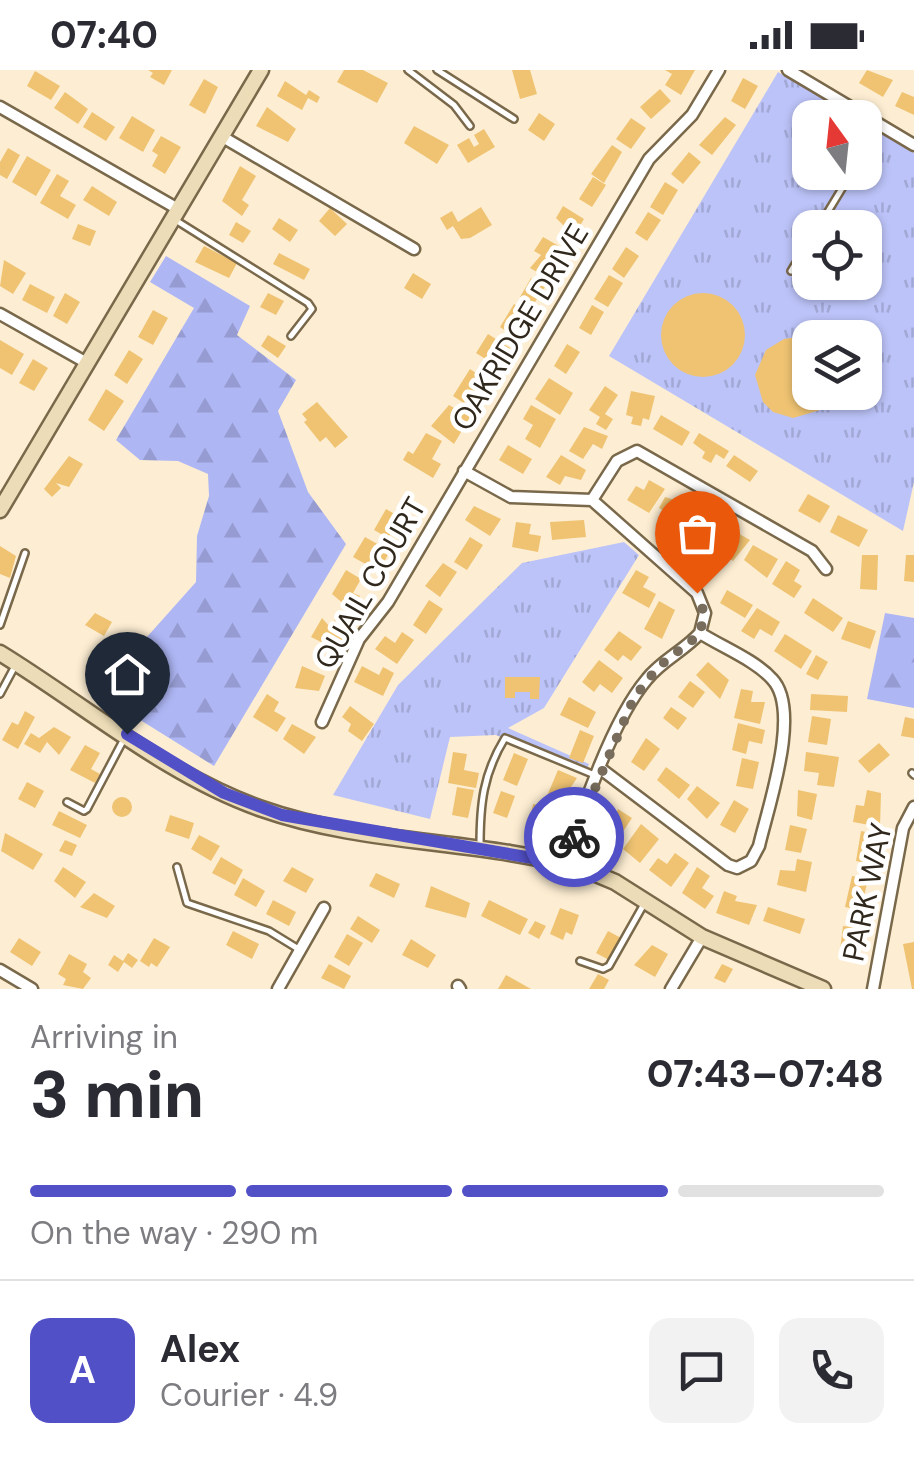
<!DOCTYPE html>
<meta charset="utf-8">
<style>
:root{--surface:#fff;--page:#f2f2f3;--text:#2b2b33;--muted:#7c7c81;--line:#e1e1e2;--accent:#5250c7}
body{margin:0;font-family:"DM Sans",sans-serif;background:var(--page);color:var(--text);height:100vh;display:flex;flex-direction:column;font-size:38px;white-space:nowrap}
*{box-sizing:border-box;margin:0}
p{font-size:32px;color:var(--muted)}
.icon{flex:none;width:55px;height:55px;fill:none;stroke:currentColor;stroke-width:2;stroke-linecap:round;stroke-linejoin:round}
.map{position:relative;height:919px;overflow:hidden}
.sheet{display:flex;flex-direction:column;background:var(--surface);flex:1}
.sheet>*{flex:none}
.needle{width:65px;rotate:345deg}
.controls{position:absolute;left:792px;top:30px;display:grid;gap:20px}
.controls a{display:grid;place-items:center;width:90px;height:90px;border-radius:20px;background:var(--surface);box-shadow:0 2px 8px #0004;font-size:50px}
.pin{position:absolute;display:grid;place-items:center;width:85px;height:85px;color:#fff;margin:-102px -42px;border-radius:50% 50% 50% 0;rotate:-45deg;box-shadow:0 0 10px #0007}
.pin .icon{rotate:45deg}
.courier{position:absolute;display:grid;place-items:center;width:100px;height:100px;margin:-50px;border:8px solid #5250c7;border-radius:50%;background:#fff;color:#222;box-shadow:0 2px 12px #0007}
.headline em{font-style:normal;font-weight:800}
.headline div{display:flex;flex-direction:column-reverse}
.headline{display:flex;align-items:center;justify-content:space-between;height:170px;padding:0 30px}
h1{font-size:65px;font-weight:800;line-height:75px}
.bar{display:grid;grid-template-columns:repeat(4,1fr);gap:15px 10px;align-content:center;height:120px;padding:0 30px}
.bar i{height:12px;border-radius:8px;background:var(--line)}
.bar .on{background:var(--accent)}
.bar p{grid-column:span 4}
.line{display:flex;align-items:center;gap:25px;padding:0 30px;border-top:2px solid var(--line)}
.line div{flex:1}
.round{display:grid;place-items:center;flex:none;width:105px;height:105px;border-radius:20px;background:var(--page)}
.status{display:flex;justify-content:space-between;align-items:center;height:70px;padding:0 50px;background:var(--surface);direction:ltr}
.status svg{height:28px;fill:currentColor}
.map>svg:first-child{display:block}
.grass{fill:url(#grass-tufts);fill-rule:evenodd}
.forest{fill:url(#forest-firs)}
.building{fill:#efc372}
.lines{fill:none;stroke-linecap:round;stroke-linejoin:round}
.service-casing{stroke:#79684a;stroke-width:10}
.minor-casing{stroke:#79684a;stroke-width:15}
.secondary-casing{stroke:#79684a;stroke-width:19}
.service{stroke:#fff;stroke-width:5}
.minor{stroke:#fff;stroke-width:10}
.secondary{stroke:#ecdcb7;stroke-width:14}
.done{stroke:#786d5c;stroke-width:10;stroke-dasharray:0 18}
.route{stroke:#5250c7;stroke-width:12}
.labels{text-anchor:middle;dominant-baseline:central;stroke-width:9;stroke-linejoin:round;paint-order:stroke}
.street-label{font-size:30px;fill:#30281c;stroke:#fff}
</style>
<div class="status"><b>07:40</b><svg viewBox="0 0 49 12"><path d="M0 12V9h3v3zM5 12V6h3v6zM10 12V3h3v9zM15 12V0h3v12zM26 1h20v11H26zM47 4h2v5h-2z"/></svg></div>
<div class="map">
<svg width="914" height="919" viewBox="0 0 914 919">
<defs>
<pattern id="grass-tufts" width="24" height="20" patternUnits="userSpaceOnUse" patternTransform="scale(2.5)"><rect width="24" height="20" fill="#bcc3f8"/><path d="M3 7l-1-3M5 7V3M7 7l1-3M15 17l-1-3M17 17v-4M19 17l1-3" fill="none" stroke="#a2a8d4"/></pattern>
<pattern id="forest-firs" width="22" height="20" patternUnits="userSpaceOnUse" patternTransform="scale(2.5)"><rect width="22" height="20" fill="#aeb6f4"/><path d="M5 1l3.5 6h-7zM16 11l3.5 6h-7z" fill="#969cd1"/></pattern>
</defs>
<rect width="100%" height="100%" fill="#fdeed3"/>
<!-- grass -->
<path class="grass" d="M778,2L854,47L810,48V102H865V54L914,83V412L903,461L609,286ZM810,158H865V212H810ZM810,268H865V322H810Z
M624,472L639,485L544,638L508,658L589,694L585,704L496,665L450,667L430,749L333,725L398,615L522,493Z"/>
<!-- forest -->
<path class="forest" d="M166,186L250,236L237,265L296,310L278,341L308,422L346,474L214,696L97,623L196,512L197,466L209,426L208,404L178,391L140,390L116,370L194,238L150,212Z
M885,543L914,548V638L867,629Z"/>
<!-- building -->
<path class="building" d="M148,0H172L164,15L150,7L153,3Z
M344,0H363L388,13L377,33L337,12Z
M512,0H530L537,24L520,29Z
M665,0H695L681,25L665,15L672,4Z
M867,0L893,10L883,27L859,13Z
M35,1L60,16L51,30L27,16Z
M743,8L758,16L745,39L731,31Z
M204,9L218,17L205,44L189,35Z
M285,11L306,25L309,20L320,27L317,33L308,28L302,40L277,26Z
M660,19L671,31L651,49L640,37Z
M65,22L88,39L78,54L54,38Z
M902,22L914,27V45L895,36Z
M267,37L296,59L288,72L256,56Z
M92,42L115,57L106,71L83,57Z
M539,43L555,54L544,71L528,60Z
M132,46L155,60L143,82L119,68Z
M725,47L736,55L712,85L699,75Z
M631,48L646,58L631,79L616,69Z
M414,56L449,75L437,94L404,73Z
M484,59L495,77L468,93L457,75L469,68L474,77L479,74L474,65Z
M161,66L181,77L165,104L152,96L158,85L152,81Z
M612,75L622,82L604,113L591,104Z
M8,78L20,85L7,109L0,105V92Z
M689,82L701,92L683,114L671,104Z
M27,86L51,100L36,126L12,112Z
M240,96L256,106L242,130L249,135L242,146L222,131Z
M57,104L69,111L60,126L76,135L68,149L40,133Z
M593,107L606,115L592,137L579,129Z
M665,112L678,120L663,145L650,137Z
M92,116L117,132L109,146L83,130Z
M563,136L584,149L574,166L556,148Z
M481,137L492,155L470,168L461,169L453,156L447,160L440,148L452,141L458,152Z
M330,138L347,154L335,166L319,151Z
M648,142L661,150L647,171L635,163Z
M279,148L298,160L290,172L272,159Z
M236,152L251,161L243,173L229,165Z
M78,154L96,161L90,176L72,169Z
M543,167L566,180L558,195L550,191L542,205L530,198L541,185L534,181Z
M204,176L237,193L229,208L195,192Z
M626,177L639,186L624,208L612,199Z
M279,183L310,199L304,210L273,194Z
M4,190L26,203L13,224L0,216Z
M413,203L431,214L422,229L404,218Z
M609,205L623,213L608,237L594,229Z
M531,208L545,217L533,235L520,227Z
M30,214L55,227L47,243L22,230Z
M65,223L80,232L67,254L53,246Z
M268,223L284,231L276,245L260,237Z
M661 265a42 42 0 1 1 84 0a42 42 0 1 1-84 0Z
M514,234L531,245L516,268L500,257Z
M592,235L604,242L591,265L579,258Z
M153,240L168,248L153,275L138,267Z
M488,264L510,278L498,297L476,283Z
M268,265L286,276L278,288L261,276Z
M798,267L810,270V322H834L820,340L793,348L773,342L763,332L755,305L766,280L784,269Z
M0,270L24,284L12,305L0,298Z
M567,274L580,282L566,304L554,296Z
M129,280L143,289L127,314L114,305Z
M33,289L48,298L34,321L19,313Z
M470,299L491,313L484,324L477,320L470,337L453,326Z
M549,308L573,323L560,345L535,329Z
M605,316L618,325L605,344L613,349L606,360L596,354L600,347L589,340Z
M106,319L124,331L104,361L88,350Z
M631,321L655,326L649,350L643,348L641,356L631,354L633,347L626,345Z
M317,332L348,367L335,378L326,367L320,372L304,352L307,350L302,344Z
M449,335L470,347L454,374L431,356Z
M531,335L556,349L540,378L525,369L533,355L523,349Z
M661,345L690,362L682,376L653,359Z
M584,357L608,366L602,379L593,374L583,389L569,381Z
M426,363L442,371L432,389L441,394L433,408L403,390L408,381L413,384Z
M699,363L729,381L724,389L716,384L711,393L702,388L705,382L693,373Z
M508,375L532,389L523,404L499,390Z
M561,385L586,400L581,410L565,406L560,415L546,407Z
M734,385L758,401L750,412L726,396Z
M69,386L83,394L69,417L56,413L61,418L52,427L44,419Z
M649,410L665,419L649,443L627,430L636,416L644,420Z
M808,424L830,436L820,453L798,441Z
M665,427L690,435L677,457L662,448L666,442L659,438Z
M474,436L501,449L490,466L465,450Z
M386,439L400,447L388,468L374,460Z
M693,443L719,455L712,470L686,458Z
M838,445L868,460L859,477L830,462Z
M584,450L586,467L552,470L550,452Z
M516,452L531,454L529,464L541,466L538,482L512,477Z
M734,461L750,470L733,491L714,479L723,466L729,470Z
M365,467L390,481L384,492L374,486L369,496L353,487Z
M470,467L483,475L467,500L454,492Z
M753,475L778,489L767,508L744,490Z
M0,476L16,486L10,508L0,504Z
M862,485H878L877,520L860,519Z
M906,485H914V512L904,511Z
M786,491L800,500L794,511L802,516L794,528L772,514Z
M443,493L457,502L440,527L425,516Z
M346,500L361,509L353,523L360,526L352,541L332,524Z
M636,500L649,507L643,517L656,524L649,538L622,523Z
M727,520L753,535L745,548L720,533Z
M813,528L843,548L833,562L804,543Z
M429,530L443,539L426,564L413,555Z
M659,531L675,540L662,569L644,559Z
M757,538L780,552L772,566L760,559L754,569L741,561Z
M95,543L112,552L104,566L85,555Z
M339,543L354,552L348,562L340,557L337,562L345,567L337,580L311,567L322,548L330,557Z
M848,551L876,561L870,579L841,569Z
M619,561L642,577L631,591L623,585L618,591L604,580Z
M402,562L414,570L397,594L375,579L385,566L395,573Z
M785,564L812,581L801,599L774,581Z
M816,585L828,592L818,610L806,604Z
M599,590L623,608L612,623L600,614L594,622L582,612Z
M708,592L729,610L720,629L696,605Z
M302,596L325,606L319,621L295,618Z
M362,596L379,605L383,597L394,603L383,626L354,612Z
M505,607H540L539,629H530V622H515V628H505Z
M690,611L705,622L693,638L678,627Z
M741,619L753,621L751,632H765L760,654L734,648Z
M267,624L279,632L274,641L286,648L277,662L253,647Z
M811,624L848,626L847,642L810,640Z
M569,627L596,642L588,658L560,645Z
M350,636L374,654L362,671L348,661L351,654L342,647Z
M671,637L687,648L678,660L663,648Z
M25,641L35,647L18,679L2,670L12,652L18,655Z
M812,646L831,649L827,675L808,672Z
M905,647L914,649V668L901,666Z
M738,653L765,660L762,674L749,671L746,684L732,680Z
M292,654L316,667L304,684L283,669Z
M54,657L71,667L59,685L47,672L40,683L24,674L31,663L39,668Z
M580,660L594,666L583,693L569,688Z
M646,668L660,679L644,701L631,692Z
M879,673L890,685L869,703L858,691Z
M85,675L100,683L91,699L100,704L95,713L70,700Z
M453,682L467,684L464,700L479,703L476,718L448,713Z
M806,682L839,687L834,717L817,715L819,703L804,701Z
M514,683L528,689L517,716L503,710Z
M742,688L759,692L753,719L736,716Z
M666,697L690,715L679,729L657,710Z
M558,700L577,708L561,732L547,726Z
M27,712L44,721L35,738L18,729Z
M697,716L720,733L707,749L687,729Z
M457,717L474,720L468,748L452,745Z
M798,720L817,724L812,750L797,746Z
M867,720L881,723L880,757L853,752L856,735L864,736Z
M501,721L515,726L507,748L493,743Z
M112 737a10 10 0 1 1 20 0a10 10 0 1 1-20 0Z
M734,730L749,739L735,763L720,755Z
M533,734L565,740L561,757L529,756Z
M618,739L632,748L616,772L603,764Z
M59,741L87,755L80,768L52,755Z
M170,745L194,753L189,769L165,761Z
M641,754L659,769L640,793L623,779Z
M790,755L807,759L801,783L785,780Z
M861,761L876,764L871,794L856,791Z
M5,763L43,784L33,800L1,781Z
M199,765L220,776L211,791L191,779Z
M65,770L77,775L72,786L59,781Z
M675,783L689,793L671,817L649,800L658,788L667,794Z
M221,787L243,800L235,815L212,803Z
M797,789L812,792L806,822L777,815L780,800L795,801Z
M63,797L86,812L75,828L54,811Z
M292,797L314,809L306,823L283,811Z
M697,797L710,806L702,818L714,826L705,839L682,823Z
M376,803L400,814L394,828L369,816Z
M852,806L868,809L861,840L845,837Z
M243,808L265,821L256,837L234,825Z
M431,816L470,833L466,848L425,837Z
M724,821L737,826L735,831L757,835L749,855L716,843Z
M94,823L115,836L107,848L80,837Z
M273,830L296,842L289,856L266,844Z
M489,830L528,849L520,865L481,846Z
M768,837L805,849L800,864L763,851Z
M560,838L579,845L572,865L566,862L563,870L550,864Z
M358,846L380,860L372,873L350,859Z
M535,851L546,856L539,869L528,863Z
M843,856L861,858L857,890L839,888Z
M233,861L259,874L252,889L226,875Z
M608,861L623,869L611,891L596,883Z
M347,864L363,873L349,896L334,887Z
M19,868L41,882L32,896L10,882Z
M154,868L170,877L157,897L151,893L149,897L140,891Z
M411,869L436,885L428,898L402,885Z
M914,872V919H912L903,874Z
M652,875L668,884L655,907L634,895Z
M128,883L138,890L132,898L124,892L118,902L108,895L114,885L123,891Z
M69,884L87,894L83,902L91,908L83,919L63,915L66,909L58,904Z
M329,894L351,906L344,919L321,908Z
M722,894L733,899L725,913L714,908Z
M598,904L609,910L604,919H589Z
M506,905L531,919H498Z"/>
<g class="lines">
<defs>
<path id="service" d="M408,0L454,35L470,56
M437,0L514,49
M865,80L879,57
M177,151L308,233L312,239L291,266
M818,158L852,102
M791,201L810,170
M0,555L25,483
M0,624L15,596
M912,703L914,705
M67,732L84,741L87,739L125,667
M480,776C480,734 483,704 505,668L597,706
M177,797L187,833L269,861L300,880
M580,891L603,899L609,896L644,834"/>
<path id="minor" d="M788,0L914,75
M0,37L178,139
M221,66L414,179
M0,244L87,293
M464,401L511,427L592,430L697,523L705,543L700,563C684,581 662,590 647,609C613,649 580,742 567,794
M592,430L617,391L637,381L812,481L826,499
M322,652L359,569L388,532L649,89L692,45L719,0
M601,699L728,795L737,798L751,791L759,776C768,737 802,640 772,609C755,590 722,577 700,563
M0,900L32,919
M458,916L460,919
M278,919L324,838
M671,919L702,867
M873,919L903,758L914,737"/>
<path id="secondary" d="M0,440L261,0
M0,583C85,635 167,706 262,739C364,775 479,769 584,799L615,812L702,867L823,919"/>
</defs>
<!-- service casing -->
<use href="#service" class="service-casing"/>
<!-- minor casing -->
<use href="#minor" class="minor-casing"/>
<!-- secondary casing -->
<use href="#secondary" class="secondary-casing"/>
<!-- service -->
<use href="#service" class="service"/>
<!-- minor -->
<use href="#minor" class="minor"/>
<!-- secondary -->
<use href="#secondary" class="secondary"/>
</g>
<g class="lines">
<!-- done -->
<path class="done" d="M574,767L634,628L658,597L700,564L704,543L697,523"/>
<!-- route -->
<path class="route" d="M127,664L224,723L282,745L567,794L574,767"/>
</g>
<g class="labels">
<!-- street labels -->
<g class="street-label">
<text transform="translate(520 257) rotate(-59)">OAKRIDGE DRIVE</text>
<text transform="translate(370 513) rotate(-60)">QUAIL COURT</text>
<text transform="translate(867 822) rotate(-78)">PARK WAY</text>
</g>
</g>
</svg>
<div class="controls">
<a><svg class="needle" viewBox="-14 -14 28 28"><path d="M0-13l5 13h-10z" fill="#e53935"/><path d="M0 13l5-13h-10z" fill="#7c7c81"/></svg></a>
<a><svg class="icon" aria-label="locate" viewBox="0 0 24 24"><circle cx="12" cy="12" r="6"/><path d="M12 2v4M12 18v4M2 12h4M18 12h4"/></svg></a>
<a><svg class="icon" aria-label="layers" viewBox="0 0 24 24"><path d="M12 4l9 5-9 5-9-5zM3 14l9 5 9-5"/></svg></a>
</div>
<div class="pin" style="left:697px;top:523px;background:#ea580c"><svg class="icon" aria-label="bag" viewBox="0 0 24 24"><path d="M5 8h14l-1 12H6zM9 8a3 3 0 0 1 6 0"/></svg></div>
<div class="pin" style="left:127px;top:664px;background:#1f2937"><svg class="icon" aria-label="home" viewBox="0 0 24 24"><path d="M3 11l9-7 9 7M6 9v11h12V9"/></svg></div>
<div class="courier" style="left:574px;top:767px"><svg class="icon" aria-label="bike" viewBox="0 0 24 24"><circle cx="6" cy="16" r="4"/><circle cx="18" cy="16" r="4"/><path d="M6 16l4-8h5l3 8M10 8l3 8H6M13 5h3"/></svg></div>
</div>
<section class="sheet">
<div class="headline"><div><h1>3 min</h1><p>Arriving in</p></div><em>07:43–07:48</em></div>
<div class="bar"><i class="on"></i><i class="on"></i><i class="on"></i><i></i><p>On the way · 290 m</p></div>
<div class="line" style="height:180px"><b class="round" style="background:var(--accent);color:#fff">A</b><div><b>Alex</b><p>Courier · 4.9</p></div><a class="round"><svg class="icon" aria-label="chat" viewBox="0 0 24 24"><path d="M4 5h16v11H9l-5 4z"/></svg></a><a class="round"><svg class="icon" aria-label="phone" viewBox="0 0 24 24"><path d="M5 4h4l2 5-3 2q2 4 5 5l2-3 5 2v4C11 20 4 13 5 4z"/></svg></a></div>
</section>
